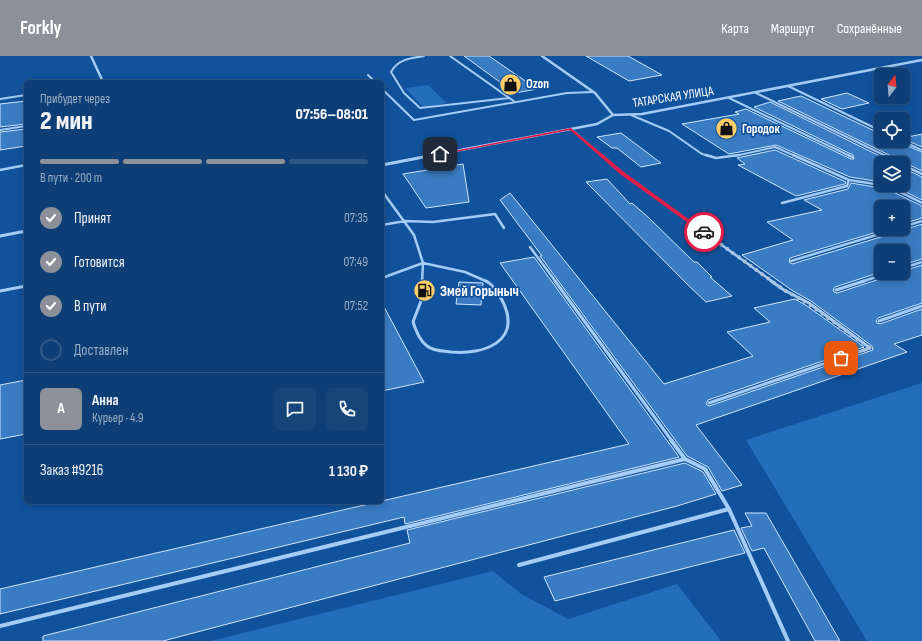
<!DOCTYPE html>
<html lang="ru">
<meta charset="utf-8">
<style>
:root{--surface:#0d3e75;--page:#16457a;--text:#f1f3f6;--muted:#9aaec5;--line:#2d5787;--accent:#8c9099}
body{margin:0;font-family:"Sofia Sans Condensed",sans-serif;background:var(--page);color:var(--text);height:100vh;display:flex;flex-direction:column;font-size:15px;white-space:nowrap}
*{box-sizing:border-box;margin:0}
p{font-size:13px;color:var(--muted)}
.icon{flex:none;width:22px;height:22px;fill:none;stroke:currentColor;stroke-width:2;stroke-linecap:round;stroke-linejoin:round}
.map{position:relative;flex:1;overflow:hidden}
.panel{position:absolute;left:24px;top:24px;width:360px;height:424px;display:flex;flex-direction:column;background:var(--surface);border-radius:6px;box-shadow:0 2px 10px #0003,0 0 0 1px var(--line)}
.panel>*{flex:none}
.needle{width:26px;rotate:16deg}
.buttons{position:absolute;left:874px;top:12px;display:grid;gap:8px}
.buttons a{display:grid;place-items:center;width:36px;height:36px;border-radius:6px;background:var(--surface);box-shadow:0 2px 10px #0003,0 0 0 1px var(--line);font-size:20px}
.pin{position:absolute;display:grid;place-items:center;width:34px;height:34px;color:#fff;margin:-17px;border-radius:8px;box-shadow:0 2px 6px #0006}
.courier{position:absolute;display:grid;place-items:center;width:40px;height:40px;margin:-20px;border:3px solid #e11d48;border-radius:50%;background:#fff;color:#222;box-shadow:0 1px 5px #0007}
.headline em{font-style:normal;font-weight:800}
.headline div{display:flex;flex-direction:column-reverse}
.headline{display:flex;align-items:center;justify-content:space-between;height:68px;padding:0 16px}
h1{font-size:26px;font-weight:800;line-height:30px}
.bar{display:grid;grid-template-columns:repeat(4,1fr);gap:6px 4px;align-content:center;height:48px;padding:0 16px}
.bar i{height:5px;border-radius:3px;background:var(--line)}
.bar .on{background:var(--accent)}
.bar p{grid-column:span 4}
.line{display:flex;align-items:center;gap:10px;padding:0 16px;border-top:1px solid var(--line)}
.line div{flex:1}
.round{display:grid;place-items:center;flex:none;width:42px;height:42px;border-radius:6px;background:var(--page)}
ol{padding:0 16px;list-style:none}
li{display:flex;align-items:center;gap:12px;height:44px}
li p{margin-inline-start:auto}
li .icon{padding:4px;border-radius:50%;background:var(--accent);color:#fff;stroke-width:4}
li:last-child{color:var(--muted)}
li i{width:22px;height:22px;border:2px solid var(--line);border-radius:50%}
header{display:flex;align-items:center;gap:24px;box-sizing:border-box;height:56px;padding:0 20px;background:var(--accent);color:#fff}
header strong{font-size:19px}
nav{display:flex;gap:22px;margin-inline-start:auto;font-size:14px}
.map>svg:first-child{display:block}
.green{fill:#246dba}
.building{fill:#3a7cc3;stroke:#cee5fe}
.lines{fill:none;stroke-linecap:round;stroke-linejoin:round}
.service-far3{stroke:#a5ccf4;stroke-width:2}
.service-far2{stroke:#a5ccf4;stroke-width:2.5}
.service-far1{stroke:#a5ccf4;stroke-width:3}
.service{stroke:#a5ccf4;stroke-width:4}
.minor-far1{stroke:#a5ccf4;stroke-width:2.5}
.minor{stroke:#a5ccf4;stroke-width:3}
.route{fill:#e11d48}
.done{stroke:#acc2dc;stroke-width:4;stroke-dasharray:0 7.2}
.labels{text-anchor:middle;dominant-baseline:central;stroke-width:3.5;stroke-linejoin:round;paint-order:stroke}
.far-poi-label{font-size:13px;font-weight:bold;fill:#fff;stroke:#11529c;text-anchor:start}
.far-street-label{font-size:13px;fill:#fff;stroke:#11529c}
.poi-label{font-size:15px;font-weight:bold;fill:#fff;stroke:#11529c;text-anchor:start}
</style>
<header>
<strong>Forkly</strong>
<nav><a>Карта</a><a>Маршрут</a><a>Сохранённые</a></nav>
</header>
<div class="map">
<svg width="922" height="585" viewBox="0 0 922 585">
<rect width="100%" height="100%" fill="#11529c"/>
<!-- green -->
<path class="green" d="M428,29L447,47L423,51L405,32Z
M922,327V585H867L746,384Z
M493,515L521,538L568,563L677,528L721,585H211Z"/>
<!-- building -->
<path class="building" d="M464,0H489L537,33L515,37Z
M586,0H628L662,19L629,25Z
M847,37L869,47L842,53L821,43Z
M801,40L881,78V87L900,85L901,87L922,96V115L778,45Z
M26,45V68L0,71V48Z
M770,46L882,101L894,107H881V126L850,121L776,89L729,98L682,68L739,58L735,56L746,53L851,103H854L853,99L754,51Z
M26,73V90L0,94V76Z
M621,77L661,107L641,111L617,92H612L597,81Z
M922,78V91L903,83V82Z
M775,94L846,126L845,128L796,140L738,109L745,108L737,102Z
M463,108L469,146L426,152L403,118Z
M903,112L922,121V144L892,129H903Z
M607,123L630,148L632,147L649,162L694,206H697L712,221H710L732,240L706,246L688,229L586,126Z
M851,127L887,133L922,150V162L903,168V151H881V173H887L790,202L789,206L792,208L897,176L899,173L904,174L922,168V203L903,209V195H881V216L835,231L833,234L834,236L837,237L889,220L891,217H903V215L922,209V247L878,262L876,265L877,267L880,268L922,253V279L894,288L907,296L696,369L742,429L722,435L708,411L687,400L540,200H542L500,144L510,137L664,328L753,300L727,276L770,266L754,252L795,243L807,250L864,291L708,344L706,348L709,350L873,294L872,290L811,245L793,235L742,199L793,184L767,166L822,154L804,144L848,133Z
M534,201L679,401L405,468L404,461L0,558V533L629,388L500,207Z
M459,226L483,227L481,249L456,248Z
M382,247L424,326L382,335Z
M26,324V378L0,383V329Z
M685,407L703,416L716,438L677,450L163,585H43V580L410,487L407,474Z
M745,457H766L840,585H815L764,492L752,495L741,472L752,470Z
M734,474L745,497L555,545L544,521Z"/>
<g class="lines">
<!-- service-far3 -->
<path class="service-far3" d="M424,0C411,2 398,3 391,16L404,37L420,52L509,42
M450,0L515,46
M368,19L375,26
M788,30L881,75
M382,33L414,64L567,37L593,36
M756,37L886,100
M729,42L850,100
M0,43L26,39
M631,59L669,75L702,98L709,100
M571,73L602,100
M0,74L26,70
M902,85L922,94
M735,100L775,91L795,100"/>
<!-- service-far2 -->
<path class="service-far2" d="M601,99L622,117L773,226
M706,99L716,102L739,99
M848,99L852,101
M884,99L900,107
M903,109L922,118
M0,114L26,109
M849,124L888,130L922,147
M382,135L414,179L423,207L382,222
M782,147L847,130L849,124L793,99
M382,169L405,165L433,166L495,158L504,172
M903,171L922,165
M530,191L556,226
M791,205L896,173
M903,212L922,206
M422,226L423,207L465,216L488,226
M861,226L888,217"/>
<!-- service-far1 -->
<path class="service-far1" d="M422,225L421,245L413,266C416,274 419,284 427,290C433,295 443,295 451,296C483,299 522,286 503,246C499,238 494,229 486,225
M555,225L672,385
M836,234L864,225
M0,235L26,230
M879,265L922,250
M709,347L870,292L809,247L784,234L771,225"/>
<!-- service -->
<path class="service" d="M729,453L788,585
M519,509L729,453L705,413L685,403
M0,570L685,403L671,384"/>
<!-- minor-far1 -->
<path class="minor-far1" d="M91,0L103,26
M542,0L595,37L613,59
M429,100L597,68L613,59L642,58L922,4"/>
<!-- minor -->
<path class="minor" d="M382,109L434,99
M0,180L26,175"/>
</g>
<!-- route -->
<path class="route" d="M571,72L624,116L705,175V177H702L620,118L570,74L440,99L438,98Z"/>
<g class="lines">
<!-- done -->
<path class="done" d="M704,176L784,234L809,248L870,292L841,302"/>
</g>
<!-- icons -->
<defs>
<symbol id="shop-disc" viewBox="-11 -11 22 22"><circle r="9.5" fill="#ffce69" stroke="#11529c"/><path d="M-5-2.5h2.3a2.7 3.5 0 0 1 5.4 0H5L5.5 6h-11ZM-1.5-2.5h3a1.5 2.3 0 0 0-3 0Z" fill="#111"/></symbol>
<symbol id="fuel-disc" viewBox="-11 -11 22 22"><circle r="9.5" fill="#ffce69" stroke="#11529c"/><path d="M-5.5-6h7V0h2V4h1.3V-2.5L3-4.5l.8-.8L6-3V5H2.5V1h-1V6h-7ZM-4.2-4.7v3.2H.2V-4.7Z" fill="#111"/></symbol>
</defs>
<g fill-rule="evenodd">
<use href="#shop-disc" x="498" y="16" width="25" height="25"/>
<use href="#shop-disc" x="714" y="60" width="25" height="25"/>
<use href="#fuel-disc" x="412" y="222" width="25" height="25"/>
</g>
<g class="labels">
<!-- far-poi labels -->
<g class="far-poi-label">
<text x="526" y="28">Ozon</text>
<text x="742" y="73">Городок</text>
</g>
<!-- far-street labels -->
<g class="far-street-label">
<text transform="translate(673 41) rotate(-9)">ТАТАРСКАЯ УЛИЦА</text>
</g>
<!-- poi labels -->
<g class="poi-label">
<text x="440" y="235">Змей Горыныч</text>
</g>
</g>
</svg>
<div class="buttons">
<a><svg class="needle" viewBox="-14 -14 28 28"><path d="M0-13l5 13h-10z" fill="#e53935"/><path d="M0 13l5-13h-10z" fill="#9aaec5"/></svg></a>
<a><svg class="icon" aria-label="locate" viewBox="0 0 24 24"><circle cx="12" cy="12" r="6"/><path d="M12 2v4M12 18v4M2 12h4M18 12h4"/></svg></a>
<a><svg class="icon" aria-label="layers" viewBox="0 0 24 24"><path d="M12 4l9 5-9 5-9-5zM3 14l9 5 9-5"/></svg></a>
<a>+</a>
<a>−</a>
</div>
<div class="pin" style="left:841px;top:302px;background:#ea580c"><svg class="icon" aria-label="bag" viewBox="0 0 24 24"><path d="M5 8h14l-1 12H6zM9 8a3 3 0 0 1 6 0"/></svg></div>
<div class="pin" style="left:440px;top:98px;background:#1f2937"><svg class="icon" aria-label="home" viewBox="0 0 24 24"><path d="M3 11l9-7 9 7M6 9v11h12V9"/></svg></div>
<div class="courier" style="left:704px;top:176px"><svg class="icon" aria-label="car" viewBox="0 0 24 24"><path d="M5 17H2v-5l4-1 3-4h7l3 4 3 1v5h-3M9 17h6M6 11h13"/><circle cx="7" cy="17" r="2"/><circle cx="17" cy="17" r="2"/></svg></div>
<section class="panel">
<div class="headline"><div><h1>2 мин</h1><p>Прибудет через</p></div><em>07:56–08:01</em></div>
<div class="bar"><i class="on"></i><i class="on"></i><i class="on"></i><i></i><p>В пути · 200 m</p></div>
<ol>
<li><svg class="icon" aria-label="check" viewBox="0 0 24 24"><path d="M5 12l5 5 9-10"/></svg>Принят<p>07:35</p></li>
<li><svg class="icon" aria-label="check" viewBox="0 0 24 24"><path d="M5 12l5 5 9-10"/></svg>Готовится<p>07:49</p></li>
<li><svg class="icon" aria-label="check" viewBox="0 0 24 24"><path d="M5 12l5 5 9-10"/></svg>В пути<p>07:52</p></li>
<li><i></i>Доставлен</li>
</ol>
<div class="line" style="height:72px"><b class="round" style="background:var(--accent);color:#fff">А</b><div><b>Анна</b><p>Курьер · 4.9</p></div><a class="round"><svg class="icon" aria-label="chat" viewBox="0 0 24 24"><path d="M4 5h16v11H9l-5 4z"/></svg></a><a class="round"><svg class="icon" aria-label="phone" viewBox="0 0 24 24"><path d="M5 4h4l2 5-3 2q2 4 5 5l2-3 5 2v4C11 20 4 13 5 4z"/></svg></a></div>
<div class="line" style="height:52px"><div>Заказ #9216</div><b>1 130 ₽</b></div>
</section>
</div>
